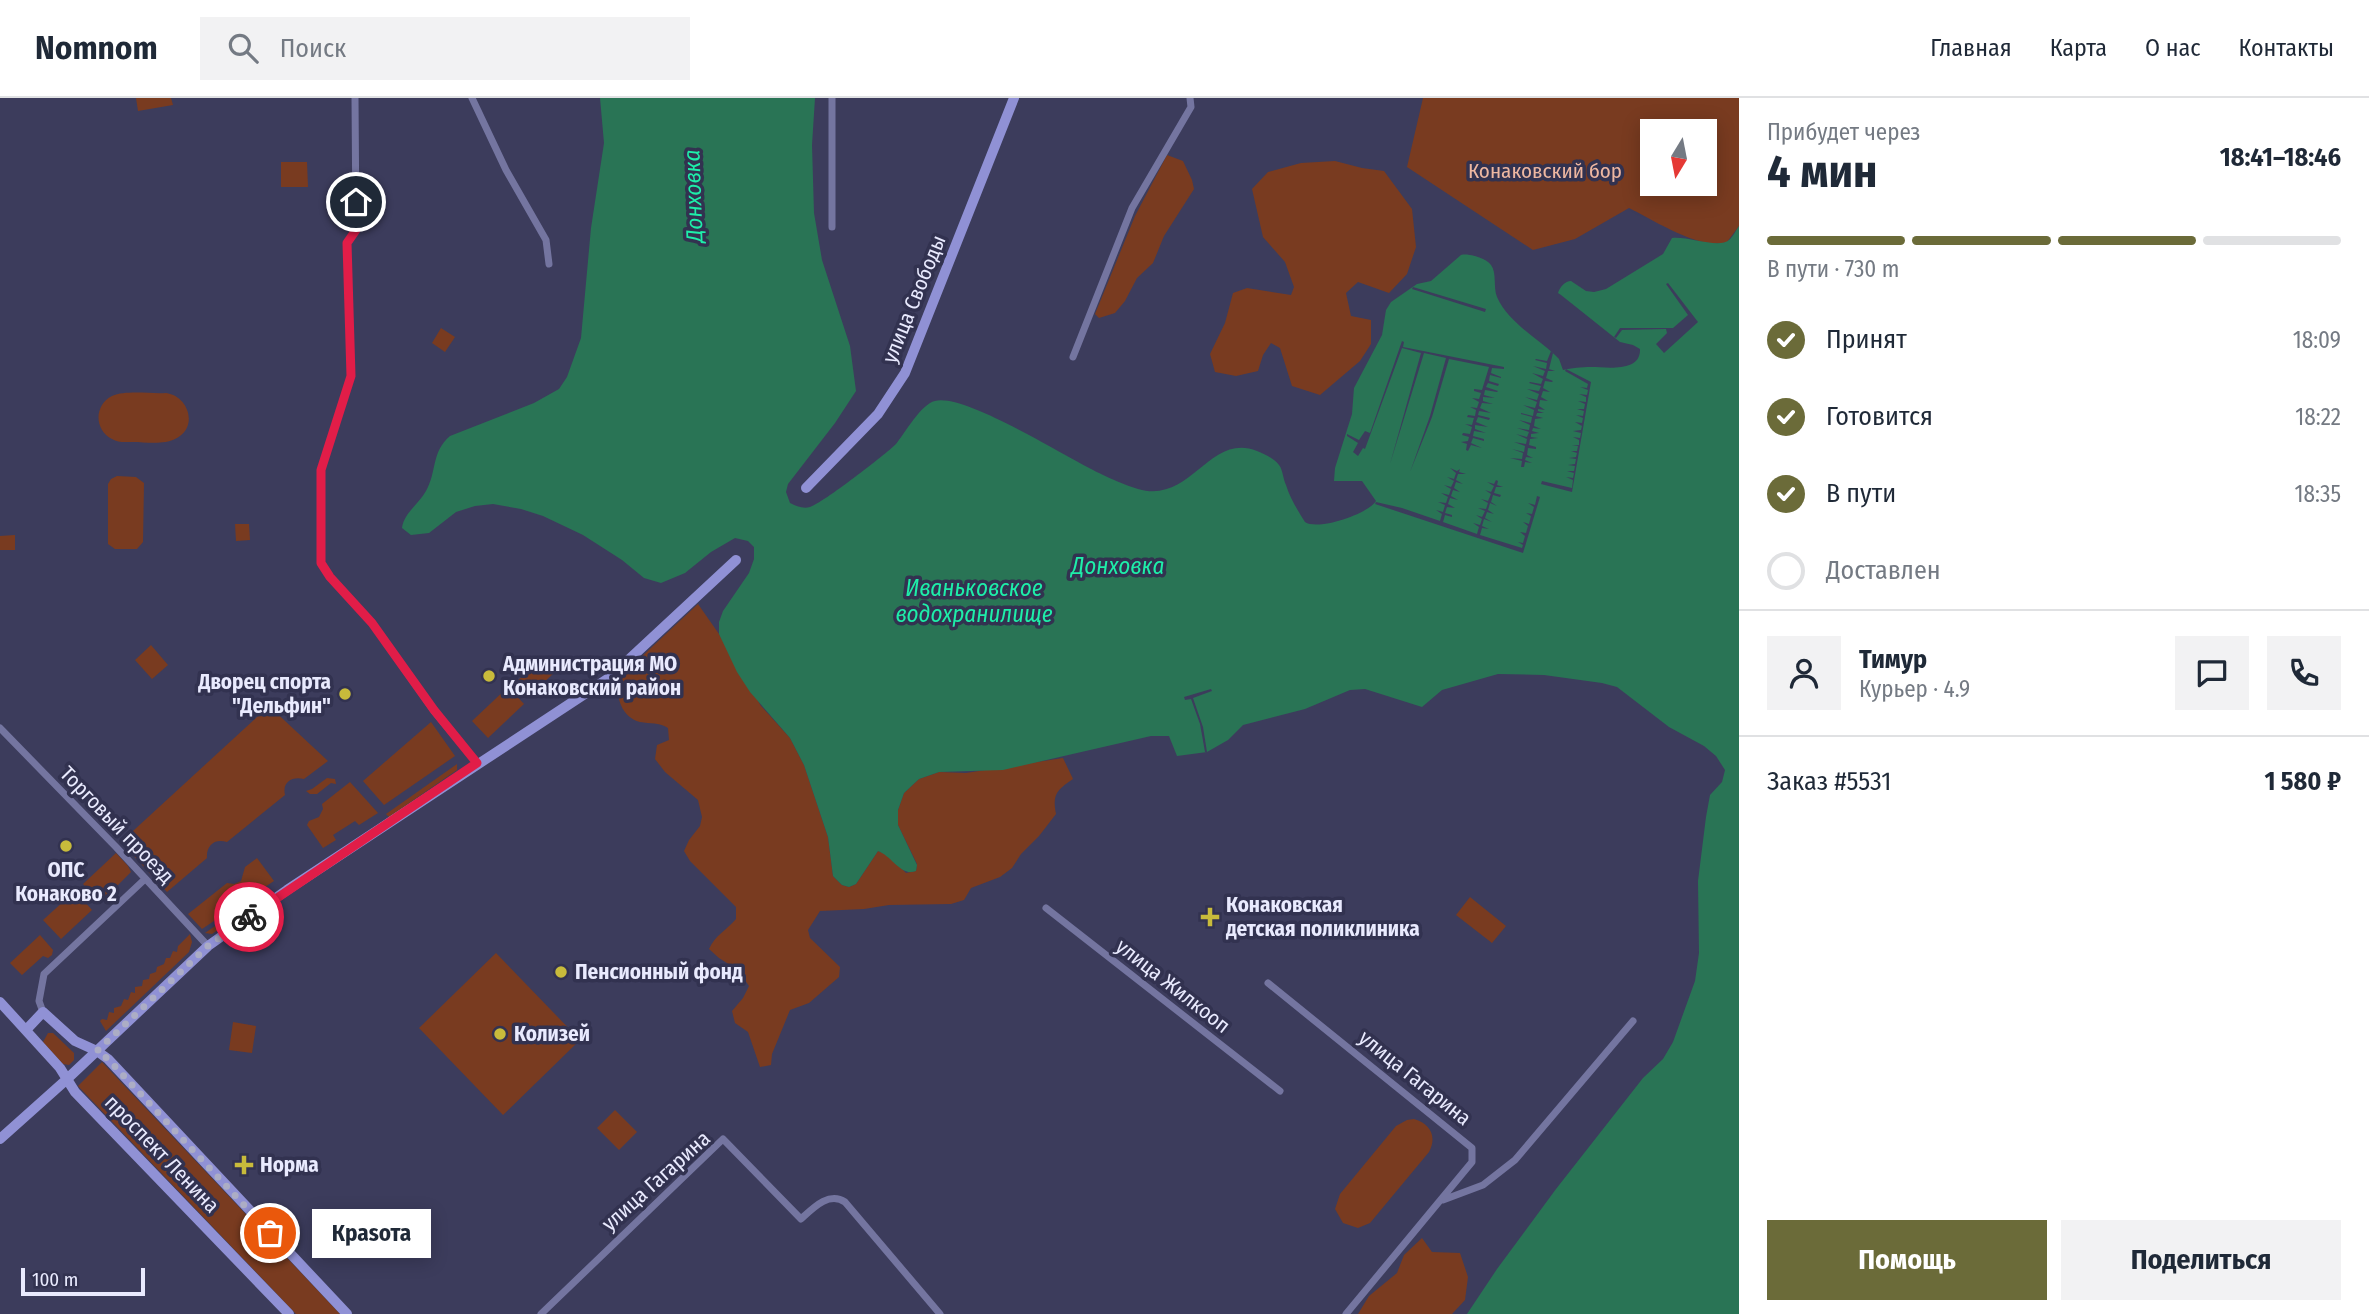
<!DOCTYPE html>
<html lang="ru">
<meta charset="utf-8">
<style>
:root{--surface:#fff;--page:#f2f2f3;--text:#1f2937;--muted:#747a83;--line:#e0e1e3;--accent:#6b6b39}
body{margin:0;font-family:"Fira Sans Condensed",sans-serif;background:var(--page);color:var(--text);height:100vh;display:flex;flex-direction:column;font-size:26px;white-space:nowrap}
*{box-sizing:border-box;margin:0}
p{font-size:23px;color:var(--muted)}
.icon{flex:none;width:38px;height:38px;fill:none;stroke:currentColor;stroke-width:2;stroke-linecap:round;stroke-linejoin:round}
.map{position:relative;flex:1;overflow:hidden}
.panel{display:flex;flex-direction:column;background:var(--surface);width:630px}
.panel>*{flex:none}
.needle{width:46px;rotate:190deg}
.fabs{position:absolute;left:1640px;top:21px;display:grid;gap:14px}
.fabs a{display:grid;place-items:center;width:77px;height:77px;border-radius:0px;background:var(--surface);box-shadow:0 4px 18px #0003;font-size:35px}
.scale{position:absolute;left:21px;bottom:18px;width:124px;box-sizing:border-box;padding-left:7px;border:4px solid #e9eafe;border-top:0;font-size:19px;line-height:24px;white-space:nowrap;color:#e9eafe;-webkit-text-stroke:5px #323250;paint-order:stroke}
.pin{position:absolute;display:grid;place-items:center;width:60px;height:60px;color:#fff;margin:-30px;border:4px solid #fff;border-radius:50%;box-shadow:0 2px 7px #0007}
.courier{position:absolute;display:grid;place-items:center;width:70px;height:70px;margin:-35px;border:5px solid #e11d48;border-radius:50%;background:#fff;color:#222;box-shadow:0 2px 9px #0007}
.bubble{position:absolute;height:49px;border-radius:0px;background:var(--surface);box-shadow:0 4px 18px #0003;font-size:23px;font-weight:700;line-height:49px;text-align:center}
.summary em{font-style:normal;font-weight:700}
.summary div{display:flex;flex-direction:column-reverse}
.summary{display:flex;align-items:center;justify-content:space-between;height:119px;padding:0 28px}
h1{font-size:46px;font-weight:700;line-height:52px}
.bar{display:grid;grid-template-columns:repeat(4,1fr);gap:10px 7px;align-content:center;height:84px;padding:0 28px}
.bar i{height:9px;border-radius:5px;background:var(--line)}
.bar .selected{background:var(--accent)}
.bar p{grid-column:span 4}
.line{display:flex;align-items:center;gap:18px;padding:0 28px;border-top:2px solid var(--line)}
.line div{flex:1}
.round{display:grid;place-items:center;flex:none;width:74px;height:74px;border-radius:0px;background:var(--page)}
ol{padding:0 28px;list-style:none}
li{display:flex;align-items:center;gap:21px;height:77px}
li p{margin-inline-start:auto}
li .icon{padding:7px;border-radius:50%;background:var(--accent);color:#fff;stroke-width:4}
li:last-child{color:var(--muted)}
li i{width:38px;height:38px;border:4px solid var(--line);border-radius:50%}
.action{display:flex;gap:14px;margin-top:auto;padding:14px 28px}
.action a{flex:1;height:80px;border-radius:0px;background:var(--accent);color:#fff;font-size:28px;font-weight:700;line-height:80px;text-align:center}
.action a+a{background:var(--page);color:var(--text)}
header{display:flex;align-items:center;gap:42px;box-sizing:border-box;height:98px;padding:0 35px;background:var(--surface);border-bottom:2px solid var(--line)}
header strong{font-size:33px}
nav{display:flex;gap:38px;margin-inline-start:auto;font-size:24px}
.search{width:490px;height:63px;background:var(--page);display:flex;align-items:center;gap:18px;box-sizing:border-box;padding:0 24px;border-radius:0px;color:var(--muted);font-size:26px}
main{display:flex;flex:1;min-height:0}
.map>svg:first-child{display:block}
.green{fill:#793b20;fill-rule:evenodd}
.water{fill:#297455}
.pier{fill:#3c3c5c}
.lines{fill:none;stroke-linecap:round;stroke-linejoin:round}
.street{stroke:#7475a0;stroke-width:7}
.secondary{stroke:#9091d5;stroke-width:10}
.done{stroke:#acadc5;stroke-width:7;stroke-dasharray:0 12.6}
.route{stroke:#e11d48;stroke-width:9}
.poi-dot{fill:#c8bb3b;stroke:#323250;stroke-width:2.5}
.labels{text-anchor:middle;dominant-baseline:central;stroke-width:7;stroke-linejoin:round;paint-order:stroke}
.park-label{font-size:21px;fill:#eeb7a1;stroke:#323250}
.street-label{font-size:21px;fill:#e9eafe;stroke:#323250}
.poi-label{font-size:21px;font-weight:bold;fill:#e9eafe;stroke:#323250;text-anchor:start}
.water-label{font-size:23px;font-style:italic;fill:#1eeea9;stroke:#323250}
</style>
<header>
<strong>Nomnom</strong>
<div class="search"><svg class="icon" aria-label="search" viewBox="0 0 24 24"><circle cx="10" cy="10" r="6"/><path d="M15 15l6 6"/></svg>Поиск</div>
<nav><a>Главная</a><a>Карта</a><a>О нас</a><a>Контакты</a></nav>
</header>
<main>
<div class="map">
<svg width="1739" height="1216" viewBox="0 0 1739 1216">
<rect width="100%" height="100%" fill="#3c3c5c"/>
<!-- green -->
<path class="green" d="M136,0H171L173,7L138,13Z
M1423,0H1739V128L1727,144C1700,153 1654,122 1629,110L1575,141L1533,152L1407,69ZM1652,33H1704V86H1652Z
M1167,57L1183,63L1192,82L1194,91L1164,138L1153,165L1137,180L1125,203L1115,215L1099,220L1095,216L1135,118Z
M1335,63L1362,70L1384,73L1412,111L1416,149L1407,176L1389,195L1358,184L1346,195L1351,218L1371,222V246L1360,263L1320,297L1292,288L1280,250L1271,245L1263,257L1258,273L1236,278L1215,274L1210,256L1225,225L1233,195L1247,190L1291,197L1294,189L1285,164L1263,139L1252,91L1268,74L1301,65Z
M281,64H307L308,89H281Z
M441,230L455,239L445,254L432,245Z
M166,295C189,298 199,330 175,341C164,347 145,344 133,344C125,344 118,345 112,341C94,332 94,307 112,298C126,292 150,296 166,295Z
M117,378L136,379L144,385L143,444L137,451H115L108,446V386L111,381Z
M235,426H249L250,442L236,443Z
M15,437V452H0V438Z
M698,506L719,536L761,608L790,640L804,667L828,739L833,778L842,787L849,789L856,786L878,753L888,757L906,775L916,773L917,766L898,727V712L904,695L919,681L939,674L966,675L1063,660L1073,681C1057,692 1052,696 1056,716L1039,738L1021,756L1012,770L1000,779L971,790L964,802L951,806L889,807L864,811L820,813L808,832L810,840L840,869L839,879L809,905L790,912L772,956L771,967L760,969L748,934L735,925L732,913L743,900L749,888L738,872L719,860L709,851C715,837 727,832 736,821V809L690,763L684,753L689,742L700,728L702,719L698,702L665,674L655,661L657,647L669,642L668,630C658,624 651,626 640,624C620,619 613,594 622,577Z
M151,547L168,567L152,581L135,562Z
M541,561L554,575L529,598L516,584Z
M508,589L524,606L488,640L472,623Z
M269,608L328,663L304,681C292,678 282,684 285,697L227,744C214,740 206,748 207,760L167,794L121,744Z
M431,624L455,658L384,707L363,683Z
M457,666V672L389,719L386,716Z
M327,680L335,681L336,686L331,685L317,696H310L306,693L312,691Z
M350,684L378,715L359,727L355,723L333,737L336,742L323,750L307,727L309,723L319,719L323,711L322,706Z
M116,755L128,768L131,774L100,805L83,786Z
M257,760L274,783L202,831L188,816L227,785L234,786L241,783L245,769Z
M268,791L272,794L269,797L212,836L205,835Z
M75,793L92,812L61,841L43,822Z
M1470,799L1506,828L1492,845L1456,817Z
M190,836L192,844L189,854L106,933L100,923L102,921L107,922L109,914L114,915V910L121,908L124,901L128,902L131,894L135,895V889L142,888L143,882L149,881L150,876L156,874L157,869L164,866L166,860H170L173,853L177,854L178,848Z
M40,837L53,852L52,857L48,860L43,858L22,877L10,865Z
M496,855L580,942L503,1017L419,930Z
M233,924L256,928L252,955L229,952Z
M48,935H53L74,955V962L69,967L63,966L43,944Z
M102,964L340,1216H296L78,988Z
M615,1012L637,1034L619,1052L597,1030Z
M1414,1021C1431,1026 1437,1039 1429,1054L1370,1125L1358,1130L1343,1125L1335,1111L1340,1096L1396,1028L1407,1022Z
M1422,1140L1432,1154L1460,1155L1468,1179L1465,1202L1452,1216H1358L1369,1198L1397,1175L1404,1157Z"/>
<!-- water -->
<path class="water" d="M600,0H815L812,47L814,115L822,162L850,248L856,293L835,325L788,386L786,394L790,405C796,408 803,411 810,409C823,405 886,356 896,346C905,335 921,306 935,303C965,295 1067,360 1099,375C1111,381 1125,387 1138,391C1191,407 1209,334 1257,353C1264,356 1274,360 1279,367C1283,372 1283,381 1286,387C1290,400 1298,413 1305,424C1318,433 1368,416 1376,403L1362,383H1334L1335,370L1352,316L1354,290L1382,237L1386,212L1391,204L1417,186L1431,183L1461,157C1468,155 1486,160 1491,167C1497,175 1493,189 1497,199C1508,224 1536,239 1555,257L1559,261L1563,272C1571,270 1582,269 1591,269C1606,269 1641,275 1640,251L1633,247L1620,244L1561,197L1558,195C1560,189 1565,183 1571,183L1586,193L1594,194L1606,191L1663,156L1672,140C1688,138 1719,151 1729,142C1733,139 1736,132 1739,128V1216H1467L1497,1171L1556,1091L1643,980L1663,961L1673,944L1695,883L1699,855L1698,783L1706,719L1710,697L1722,684L1725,672L1716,658L1704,648L1669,629L1617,589L1602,585L1544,577L1498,576L1442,592L1422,609L1365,591L1350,592L1305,611L1243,627L1228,642L1207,654L1177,658L1169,638H1151L1003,672L939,674L919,681L904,695L898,712V727L917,767L916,773C901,779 892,758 878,753L856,786L849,789L842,787L833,778L828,739L804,667L790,640L750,594L737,574L719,536V524L723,513L749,475L754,461V449L748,443L735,440L711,454L685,475L661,485L644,480L622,462L583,437L543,418L521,411L493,406L475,408L456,414L429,435L411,437L402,430C404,415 418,407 426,393C437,374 431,354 450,338L534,305L559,291L567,279L581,240L591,130L604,45Z"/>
<!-- pier -->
<path class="pier" d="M1668,185L1698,224L1664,255L1656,246L1667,235L1666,231L1622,232L1616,240L1614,239L1620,230H1673L1688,217L1666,186Z
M1413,189L1486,211L1485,214L1412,191Z
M1402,243L1404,244L1403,249L1504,269V271L1492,270L1491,275L1501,279V280L1490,277L1489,283L1499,286L1498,288L1488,285L1486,289L1498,293L1497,294L1485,292L1484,297L1495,300L1483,299V303L1493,306L1482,305L1480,310L1491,315L1479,313L1478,317L1490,320L1489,322L1478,319L1476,324L1488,329L1475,327V331L1486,335L1474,333L1473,338L1484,341V343L1473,340L1471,345L1482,350L1471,347L1468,353L1466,352L1467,346L1461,344L1468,343L1469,339L1462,337L1463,335L1470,336L1472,329L1465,326L1472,327L1474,320L1467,319L1468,317L1475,318L1476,312L1470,309L1477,310L1479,304L1472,300L1479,301L1481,295L1474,293V291L1482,292L1489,269L1449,261L1432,319L1410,374L1430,318L1446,260L1424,255L1390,366L1421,255L1402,250L1365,351L1363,350L1358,358L1353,354L1358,345L1347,338V336L1359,342L1365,333L1370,335Z
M1551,253L1553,255L1549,271L1555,273H1548L1546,280L1553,283L1552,284L1545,283L1543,290L1550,294L1543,293L1541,299L1548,303L1540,302L1539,308L1545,312L1538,311V313L1544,315H1537L1536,318L1543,320L1535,321L1534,328L1541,331L1533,330L1532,333L1539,335L1531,336V339L1538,340L1530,341L1529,347L1536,349V351L1528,350L1527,357L1533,360L1526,359L1525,362L1532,365L1525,364L1524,369H1521L1522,363L1510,360L1522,361L1523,355L1512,351L1524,354L1525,348L1514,344L1526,346L1527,341L1516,336L1527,339L1529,334L1517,330L1529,332L1530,327L1519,322L1531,325L1532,319L1521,316V315L1533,318L1534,312L1523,307L1535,310L1537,304L1525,299L1537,302L1539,296L1527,291L1539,293L1541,288L1529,285L1530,284L1541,286L1543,281L1532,275L1543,278L1545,273L1533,268L1546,271L1547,265L1535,262L1536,261L1547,263Z
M1566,271L1591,284L1572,394L1541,386L1542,383L1572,390L1573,382L1566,379L1573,380L1574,375L1567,373H1574L1575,368L1568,367L1575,366L1576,361L1569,360L1576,359L1577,355L1571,353H1577L1578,348L1572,347H1579V342L1573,339L1580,340L1581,335L1573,333L1581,332L1582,328L1575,324L1582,325L1583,320L1576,317L1583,318L1584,313L1577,311H1584L1585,306L1578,303L1586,304V299L1579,296L1587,297L1588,292L1580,289L1587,290L1588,286L1565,273Z
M1450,370L1457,373L1460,371L1459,374L1466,376H1458L1456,382L1463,386L1456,384L1454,390L1460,394L1453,392L1451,398L1458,402L1450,400L1448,406L1455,410L1447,409L1445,415L1452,417V419L1445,417L1443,424L1477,436L1479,429L1473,425L1480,427L1482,421L1476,417L1482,419L1485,413L1478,410L1486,411L1488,405L1481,401L1488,403L1491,396L1485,392L1491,394L1494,388L1487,384L1494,386L1496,382L1498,383L1497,387L1503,389H1496L1494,395L1501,397L1500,399L1493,397L1491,404L1497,408L1490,405L1488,412L1494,416L1487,414L1485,420L1492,424L1484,421L1482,428L1489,431L1482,430L1480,437L1522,450L1523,447L1518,444L1523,445L1525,438L1520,434L1526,435L1528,428L1523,424L1529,426L1531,418L1526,415L1532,416L1534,409L1528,405L1535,407L1537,398L1540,399L1523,455L1375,406L1376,404L1402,410L1440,423L1442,416L1436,412L1443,414L1445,407L1438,404L1446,405L1448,399L1441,395L1449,397L1451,391L1444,387L1451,389L1454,383L1447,379L1454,381L1456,375Z
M1211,591L1212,593L1193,600L1203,629L1207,654H1205L1200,626L1191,601L1185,602L1184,599Z"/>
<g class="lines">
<!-- street -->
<path class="street" d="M355,0L356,132L347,145L351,278L321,372V465L330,479L372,525L434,613L477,665
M472,0L506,72L546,142L549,166
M832,129V0
M1073,259L1132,110L1191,9L1190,0
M0,630L116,749L208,848
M1046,810L1280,993
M1268,885L1472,1050V1064L1346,1216
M43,914L39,903L44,876L145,781
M1443,1102L1483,1087L1515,1062L1633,923
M541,1216L723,1041L801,1121C813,1110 829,1093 845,1104L940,1216"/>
<!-- secondary -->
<path class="secondary" d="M806,390L878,316L905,275L1014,0
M0,904L60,970L75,994L289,1216
M26,932L43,914L75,943L97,953L108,961L347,1216
M0,1041L66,982L208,848L287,792L609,580L736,462"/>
</g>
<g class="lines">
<!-- done -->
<path class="done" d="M249,819L208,848L97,953L108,961L270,1135"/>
<!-- route -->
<path class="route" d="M249,819L477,665L434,612L372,525L330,479L321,465V372L351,278L347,145L356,132V104"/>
</g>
<!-- markers -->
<g class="poi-dot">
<circle cx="489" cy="578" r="7"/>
<circle cx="345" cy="596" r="7"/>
<circle cx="66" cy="748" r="7"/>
<path d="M1206.5 808.5h7v7h7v7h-7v7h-7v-7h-7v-7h7z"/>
<circle cx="561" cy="874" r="7"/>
<circle cx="500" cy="936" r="7"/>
<path d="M240.5 1056.5h7v7h7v7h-7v7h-7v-7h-7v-7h7z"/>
</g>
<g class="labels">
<!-- park labels -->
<g class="park-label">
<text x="1545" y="73">Конаковский бор</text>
</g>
<!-- street labels -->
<g class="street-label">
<text transform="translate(914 201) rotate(-68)">улица Свободы</text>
<text transform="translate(117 727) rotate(46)">Торговый проезд</text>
<text transform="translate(1173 888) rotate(38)">улица Жилкооп</text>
<text transform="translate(1415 980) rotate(39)">улица Гагарина</text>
<text transform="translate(162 1056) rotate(46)">проспект Ленина</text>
<text transform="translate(656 1083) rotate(-42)">улица Гагарина</text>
</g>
<!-- poi labels -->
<g class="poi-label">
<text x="503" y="566">Администрация МО<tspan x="503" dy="24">Конаковский район</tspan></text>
<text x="331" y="584" text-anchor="end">Дворец спорта<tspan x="331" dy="24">"Дельфин"</tspan></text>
<text x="66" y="772" text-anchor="middle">ОПС<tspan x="66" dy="24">Конаково 2</tspan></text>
<text x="1226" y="807">Конаковская<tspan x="1226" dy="24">детская поликлиника</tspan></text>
<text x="575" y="874">Пенсионный фонд</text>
<text x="514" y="936">Колизей</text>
<text x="260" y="1067">Норма</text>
</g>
<!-- water labels -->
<g class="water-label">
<text transform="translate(693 98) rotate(-92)">Донховка</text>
<text x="1118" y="468">Донховка</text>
<text x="974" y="490">Иваньковское<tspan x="974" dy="26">водохранилище</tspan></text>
</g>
</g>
</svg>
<div class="fabs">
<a><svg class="needle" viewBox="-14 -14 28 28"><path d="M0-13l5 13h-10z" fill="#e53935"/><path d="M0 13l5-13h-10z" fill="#747a83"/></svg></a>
</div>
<div class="scale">100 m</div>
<div class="pin" style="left:270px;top:1135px;background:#ea580c"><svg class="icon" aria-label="bag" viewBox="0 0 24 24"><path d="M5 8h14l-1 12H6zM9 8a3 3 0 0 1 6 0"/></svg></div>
<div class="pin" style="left:356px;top:104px;background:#1f2937"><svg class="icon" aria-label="home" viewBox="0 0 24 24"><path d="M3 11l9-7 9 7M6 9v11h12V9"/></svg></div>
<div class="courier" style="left:249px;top:819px"><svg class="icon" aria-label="bike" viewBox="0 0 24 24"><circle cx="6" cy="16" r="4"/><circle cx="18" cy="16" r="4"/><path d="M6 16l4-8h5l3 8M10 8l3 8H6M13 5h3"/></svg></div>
<div class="bubble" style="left:312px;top:1111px;width:119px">Краsота</div>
</div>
<section class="panel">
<div class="summary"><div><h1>4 мин</h1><p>Прибудет через</p></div><em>18:41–18:46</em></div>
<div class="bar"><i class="selected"></i><i class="selected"></i><i class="selected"></i><i></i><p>В пути · 730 m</p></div>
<ol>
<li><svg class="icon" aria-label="check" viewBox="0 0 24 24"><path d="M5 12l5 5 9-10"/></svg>Принят<p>18:09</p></li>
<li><svg class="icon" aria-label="check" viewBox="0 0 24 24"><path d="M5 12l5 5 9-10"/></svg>Готовится<p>18:22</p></li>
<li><svg class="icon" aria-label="check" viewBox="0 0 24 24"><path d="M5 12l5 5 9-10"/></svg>В пути<p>18:35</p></li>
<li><i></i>Доставлен</li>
</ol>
<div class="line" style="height:126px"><a class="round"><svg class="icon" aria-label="person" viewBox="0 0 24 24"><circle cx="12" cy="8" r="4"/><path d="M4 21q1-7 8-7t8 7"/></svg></a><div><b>Тимур</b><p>Курьер · 4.9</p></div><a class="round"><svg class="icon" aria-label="chat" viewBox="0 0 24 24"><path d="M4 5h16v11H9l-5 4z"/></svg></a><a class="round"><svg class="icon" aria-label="phone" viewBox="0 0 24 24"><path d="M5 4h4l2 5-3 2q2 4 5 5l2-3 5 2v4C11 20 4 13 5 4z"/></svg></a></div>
<div class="line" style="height:91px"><div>Заказ #5531</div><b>1 580 ₽</b></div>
<div class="action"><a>Помощь</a><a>Поделиться</a></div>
</section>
</main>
